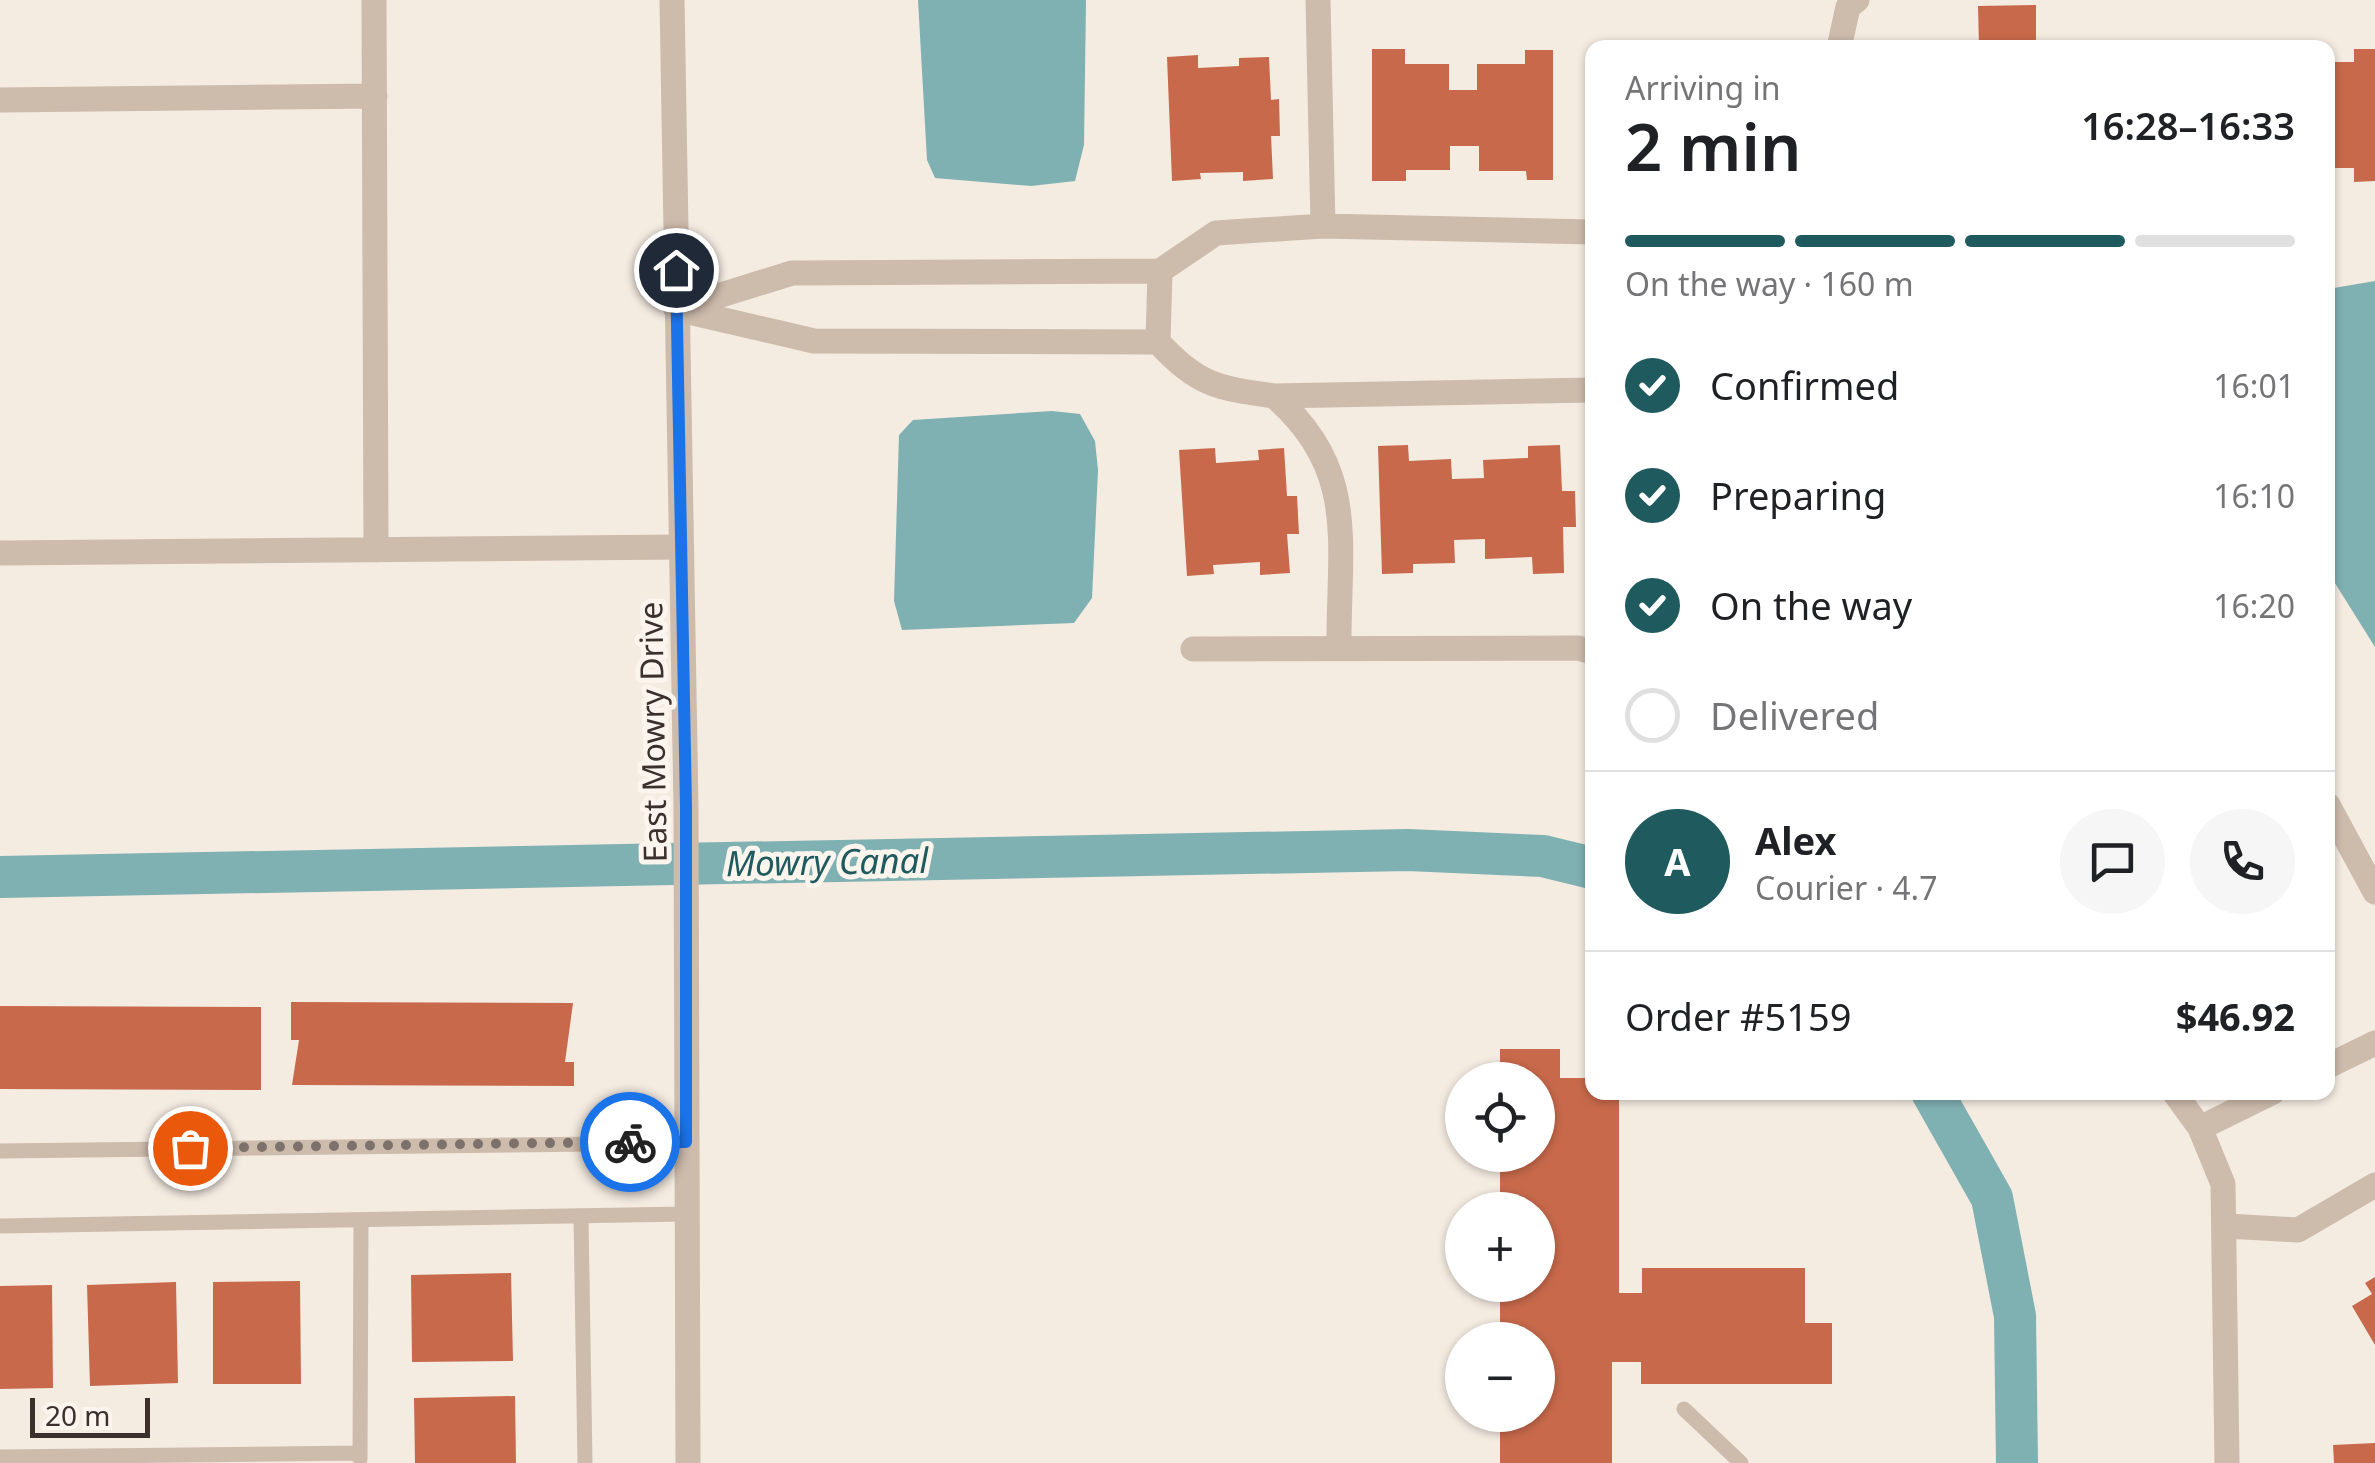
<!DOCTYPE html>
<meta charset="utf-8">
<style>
:root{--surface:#fff;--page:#f6f6f6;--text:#202124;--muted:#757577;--line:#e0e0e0;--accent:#1f5a5e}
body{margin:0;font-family:"Noto Sans",sans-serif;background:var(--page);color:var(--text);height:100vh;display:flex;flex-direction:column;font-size:38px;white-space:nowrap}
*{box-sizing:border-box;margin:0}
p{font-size:32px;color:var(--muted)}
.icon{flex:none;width:55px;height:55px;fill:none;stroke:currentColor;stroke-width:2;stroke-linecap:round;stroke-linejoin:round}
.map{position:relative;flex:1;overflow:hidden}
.details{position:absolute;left:1585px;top:40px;width:750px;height:1060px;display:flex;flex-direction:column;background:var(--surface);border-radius:20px;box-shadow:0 2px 8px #0004}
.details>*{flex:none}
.controls{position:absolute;left:1445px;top:1062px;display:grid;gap:20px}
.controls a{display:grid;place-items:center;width:110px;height:110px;border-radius:50%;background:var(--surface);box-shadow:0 2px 8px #0004;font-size:50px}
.scale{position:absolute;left:30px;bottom:25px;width:120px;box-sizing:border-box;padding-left:10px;border:5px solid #3b302b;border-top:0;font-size:28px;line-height:35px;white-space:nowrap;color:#3b302b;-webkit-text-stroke:8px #fbf5ee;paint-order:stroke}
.pin{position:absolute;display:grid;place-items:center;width:85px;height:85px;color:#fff;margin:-42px;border:5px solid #fff;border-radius:50%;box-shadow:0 2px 10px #0007}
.courier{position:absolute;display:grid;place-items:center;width:100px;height:100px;margin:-50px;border:8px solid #1a73e8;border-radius:50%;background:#fff;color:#222;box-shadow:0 2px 12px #0007}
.overview em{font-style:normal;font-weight:600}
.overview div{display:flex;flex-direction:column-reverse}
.overview{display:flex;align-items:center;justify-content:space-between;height:170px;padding:0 40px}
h1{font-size:65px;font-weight:600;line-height:75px}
.bar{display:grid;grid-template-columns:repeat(4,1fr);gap:15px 10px;align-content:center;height:120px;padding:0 40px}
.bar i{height:12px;border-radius:8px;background:var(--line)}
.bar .on{background:var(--accent)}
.bar p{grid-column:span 4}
.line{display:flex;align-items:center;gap:25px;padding:0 40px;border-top:2px solid var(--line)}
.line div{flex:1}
.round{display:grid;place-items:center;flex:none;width:105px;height:105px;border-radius:52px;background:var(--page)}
ol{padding:0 40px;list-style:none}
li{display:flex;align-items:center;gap:30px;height:110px}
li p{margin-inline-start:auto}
li .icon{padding:10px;border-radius:50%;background:var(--accent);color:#fff;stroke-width:4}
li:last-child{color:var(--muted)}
li i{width:55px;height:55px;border:5px solid var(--line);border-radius:50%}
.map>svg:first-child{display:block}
.water{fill:#7fb0b2}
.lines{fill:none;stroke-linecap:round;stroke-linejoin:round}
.canal{stroke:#7fb0b2;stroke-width:42}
.building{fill:#c8694b}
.service{stroke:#cdbbac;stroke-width:15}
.minor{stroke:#cdbbac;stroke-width:25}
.tertiary{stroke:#cdbbac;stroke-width:25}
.done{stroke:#7c716b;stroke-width:10;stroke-dasharray:0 18}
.route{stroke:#1a73e8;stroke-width:12}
.labels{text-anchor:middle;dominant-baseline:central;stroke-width:10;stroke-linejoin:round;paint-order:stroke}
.street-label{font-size:32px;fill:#3b302b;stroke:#fbf5ee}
.water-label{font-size:35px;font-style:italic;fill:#1f5a5e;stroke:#fbf5ee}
</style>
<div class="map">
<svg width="2375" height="1463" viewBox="0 0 2375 1463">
<rect width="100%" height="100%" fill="#f4ebe1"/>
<!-- water -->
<path class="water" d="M918,0H1086L1084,145L1075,181L1031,186L935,178L927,160Z
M2375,281V647L2328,572V289Z
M1052,411L1080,414L1095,441L1098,470L1092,598L1074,623L902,630L894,601L899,435L913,420Z"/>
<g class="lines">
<!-- canal -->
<path class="canal" d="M0,877L1408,850L1543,856L1592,868
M1932,1092L1992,1198L2015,1316L2017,1463"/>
</g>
<!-- building -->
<path class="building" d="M2036,5V44L1979,46L1978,6Z
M1372,49H1405V64H1449V90H1477V64H1525V50H1553V180H1527L1526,171H1479V146H1450V170H1406V181H1372Z
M2354,49H2375V181L2354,182V168H2328V62H2354Z
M1198,55V68L1239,66V58L1269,57L1271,100L1279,99L1280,136H1271L1273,179L1243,181V172L1200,173L1201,179L1172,181L1167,57Z
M1408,445L1409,461L1451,459L1452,479L1484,478L1483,460L1528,458V446L1560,445L1562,491H1575L1576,527H1563L1564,573L1533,574L1532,557L1485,559V539L1454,540L1455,563L1413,564V573L1382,574L1378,446Z
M1215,448L1216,463L1259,460L1258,450L1284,448L1287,496H1297L1299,534H1287L1290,573L1260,575V562L1213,565L1214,574L1187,576L1179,450Z
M291,1002L573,1003L565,1062H574V1086L292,1085L299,1040H291Z
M0,1006L261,1007V1090L0,1089Z
M1500,1049H1560V1078H1592V1092H1619V1293H1642V1268H1805V1323H1832V1384H1641V1362H1612V1463H1500V1415H1538V1340H1500V1285H1538V1210H1500V1155H1538V1080H1500Z
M511,1273L513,1361L412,1362L411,1275Z
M2375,1277V1345L2352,1306L2372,1294L2365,1283Z
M300,1281L301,1384H213V1282Z
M176,1282L178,1383L90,1386L87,1285Z
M52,1285L53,1388L0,1389V1286Z
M515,1396L516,1463H415L414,1398Z
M2375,1443V1463H2334L2333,1445Z"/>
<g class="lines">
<!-- service -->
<path class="service" d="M0,1151L686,1143
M581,1217L585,1463
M0,1226L686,1214
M1684,1409L1741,1463
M0,1457L360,1453
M360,1459L361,1221"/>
<!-- minor -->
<path class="minor" d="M374,0L376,550
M1318,0L1323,226
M1839,48L1848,7L1857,0
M0,100L375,96
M1160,271L1158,342C1197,385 1217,388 1274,396L1592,390
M676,309L792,273L1160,271L1216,233L1323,226L1592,232
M676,309L814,341L1158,342
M1274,396C1360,470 1338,545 1339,648
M0,553L681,547
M1193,649L1578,648L1592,652
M2328,805L2375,892
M2328,1066L2375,1043
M2174,1092L2200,1128L2223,1184L2227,1463
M2200,1128L2273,1092
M2227,1226L2298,1230L2375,1185"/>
<!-- tertiary -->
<path class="tertiary" d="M672,0L686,807L688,1463"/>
</g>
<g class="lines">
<!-- done -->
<path class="done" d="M190,1148L630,1142"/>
<!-- route -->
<path class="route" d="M630,1142H686V807L676,270"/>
</g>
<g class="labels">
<!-- street labels -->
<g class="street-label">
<text transform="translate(652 732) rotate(-91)">East Mowry Drive</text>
</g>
<!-- water labels -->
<g class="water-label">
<text transform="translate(827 861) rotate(-1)">Mowry Canal</text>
</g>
</g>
</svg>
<div class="controls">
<a><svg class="icon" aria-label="locate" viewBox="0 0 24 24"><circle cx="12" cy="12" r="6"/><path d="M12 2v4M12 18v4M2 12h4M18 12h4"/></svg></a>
<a>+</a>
<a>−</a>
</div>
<div class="scale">20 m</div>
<div class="pin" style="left:190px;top:1148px;background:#ea580c"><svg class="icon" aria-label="bag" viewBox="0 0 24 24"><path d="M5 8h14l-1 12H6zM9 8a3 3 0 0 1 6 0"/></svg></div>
<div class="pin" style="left:676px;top:270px;background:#1f2937"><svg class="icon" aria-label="home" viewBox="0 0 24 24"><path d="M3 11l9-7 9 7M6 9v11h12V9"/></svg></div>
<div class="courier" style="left:630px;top:1142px"><svg class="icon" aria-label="bike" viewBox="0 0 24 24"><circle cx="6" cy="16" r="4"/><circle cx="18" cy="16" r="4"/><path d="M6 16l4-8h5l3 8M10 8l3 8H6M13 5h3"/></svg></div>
<section class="details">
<div class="overview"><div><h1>2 min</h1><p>Arriving in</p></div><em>16:28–16:33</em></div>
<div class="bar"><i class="on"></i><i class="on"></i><i class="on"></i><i></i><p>On the way · 160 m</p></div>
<ol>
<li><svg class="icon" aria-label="check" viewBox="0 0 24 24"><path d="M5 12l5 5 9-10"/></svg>Confirmed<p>16:01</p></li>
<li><svg class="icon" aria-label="check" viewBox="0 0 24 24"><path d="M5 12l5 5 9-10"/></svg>Preparing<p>16:10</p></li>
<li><svg class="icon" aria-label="check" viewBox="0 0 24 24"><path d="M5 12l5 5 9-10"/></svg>On the way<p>16:20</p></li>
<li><i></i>Delivered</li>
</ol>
<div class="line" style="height:180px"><b class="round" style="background:var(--accent);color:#fff">A</b><div><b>Alex</b><p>Courier · 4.7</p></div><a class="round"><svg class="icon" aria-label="chat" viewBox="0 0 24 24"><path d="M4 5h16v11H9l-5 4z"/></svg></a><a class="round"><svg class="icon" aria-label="phone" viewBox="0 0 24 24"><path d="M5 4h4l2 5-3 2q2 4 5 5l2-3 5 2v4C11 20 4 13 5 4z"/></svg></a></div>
<div class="line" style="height:130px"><div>Order #5159</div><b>$46.92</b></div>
</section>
</div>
